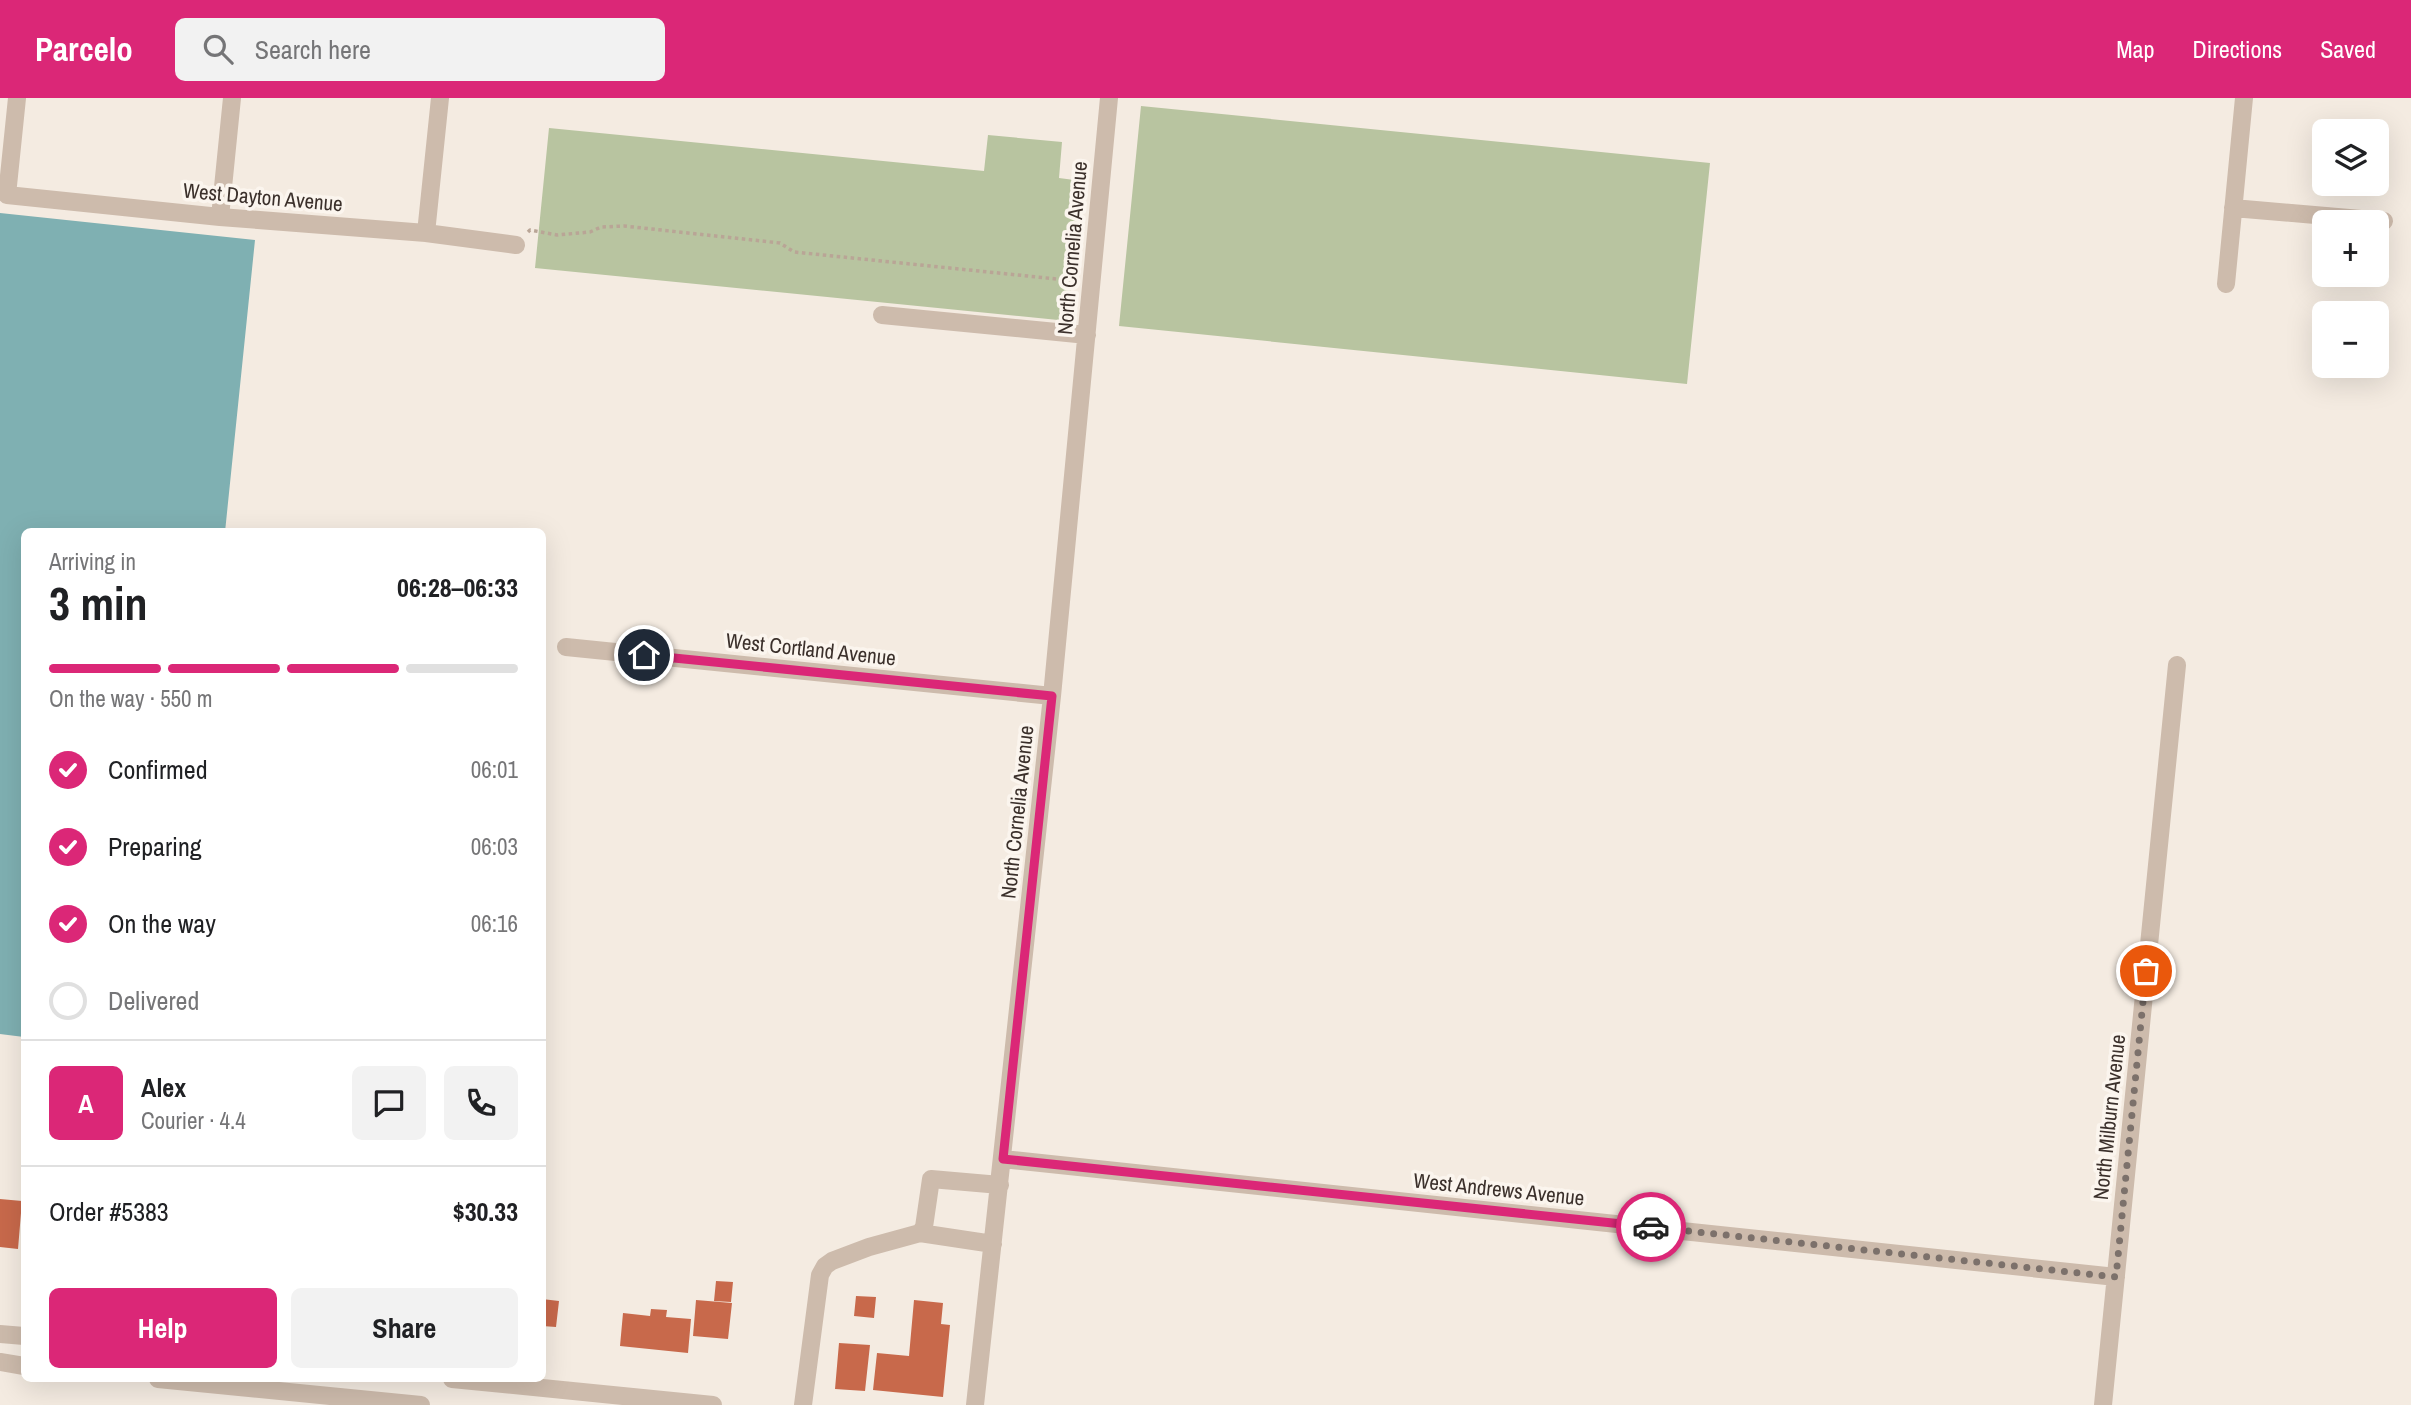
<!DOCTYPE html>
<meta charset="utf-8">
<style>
:root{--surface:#fff;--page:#f2f2f2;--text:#202124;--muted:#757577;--line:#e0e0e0;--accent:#db2777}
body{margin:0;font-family:"Archivo Narrow",sans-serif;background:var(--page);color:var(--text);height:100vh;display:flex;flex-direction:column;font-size:26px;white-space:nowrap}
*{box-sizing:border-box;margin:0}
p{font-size:23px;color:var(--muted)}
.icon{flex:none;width:38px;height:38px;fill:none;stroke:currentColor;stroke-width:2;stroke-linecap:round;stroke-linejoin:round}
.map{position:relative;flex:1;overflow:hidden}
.side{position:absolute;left:21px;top:430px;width:525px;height:854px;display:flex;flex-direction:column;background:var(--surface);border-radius:10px;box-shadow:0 7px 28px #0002}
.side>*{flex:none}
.buttons{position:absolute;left:2312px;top:21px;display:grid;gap:14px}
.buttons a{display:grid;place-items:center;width:77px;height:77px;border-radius:10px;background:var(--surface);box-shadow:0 7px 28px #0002;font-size:35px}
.pin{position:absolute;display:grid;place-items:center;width:60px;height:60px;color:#fff;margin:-30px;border:4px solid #fff;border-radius:50%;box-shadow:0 2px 7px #0007}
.courier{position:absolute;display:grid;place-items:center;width:70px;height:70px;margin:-35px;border:5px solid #db2777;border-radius:50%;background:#fff;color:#222;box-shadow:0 2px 9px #0007}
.headline em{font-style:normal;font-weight:800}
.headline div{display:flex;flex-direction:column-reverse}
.headline{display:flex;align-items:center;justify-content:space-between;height:119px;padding:0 28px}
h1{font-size:46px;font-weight:800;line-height:52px}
.bar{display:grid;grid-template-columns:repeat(4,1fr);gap:10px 7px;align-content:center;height:84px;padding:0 28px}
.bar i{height:9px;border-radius:5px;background:var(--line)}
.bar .current{background:var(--accent)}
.bar p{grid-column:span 4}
.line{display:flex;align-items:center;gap:18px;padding:0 28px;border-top:2px solid var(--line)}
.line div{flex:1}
.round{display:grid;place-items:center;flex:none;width:74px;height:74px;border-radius:10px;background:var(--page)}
ol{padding:0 28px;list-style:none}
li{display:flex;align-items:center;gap:21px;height:77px}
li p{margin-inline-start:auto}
li .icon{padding:7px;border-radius:50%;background:var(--accent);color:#fff;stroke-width:4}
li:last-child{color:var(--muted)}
li i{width:38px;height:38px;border:4px solid var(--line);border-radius:50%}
.primary-button{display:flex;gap:14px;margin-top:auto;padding:14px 28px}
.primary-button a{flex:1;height:80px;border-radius:10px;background:var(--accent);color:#fff;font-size:28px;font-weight:800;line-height:80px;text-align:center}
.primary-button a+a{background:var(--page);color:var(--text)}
header{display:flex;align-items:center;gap:42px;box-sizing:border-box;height:98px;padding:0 35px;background:var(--accent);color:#fff}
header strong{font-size:33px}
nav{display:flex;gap:38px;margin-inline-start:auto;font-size:24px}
.search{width:490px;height:63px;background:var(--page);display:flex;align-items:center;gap:18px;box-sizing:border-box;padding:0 24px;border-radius:10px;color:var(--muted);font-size:26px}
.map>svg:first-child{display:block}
.green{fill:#b8c4a0}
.water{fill:#7fb0b2}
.building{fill:#c8694b}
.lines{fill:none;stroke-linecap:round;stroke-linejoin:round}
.path{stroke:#b9a596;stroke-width:3.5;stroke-dasharray:3.5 3.5;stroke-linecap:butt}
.minor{stroke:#cdbbac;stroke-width:18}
.done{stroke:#7c716b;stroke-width:7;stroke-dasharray:0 12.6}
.route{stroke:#db2777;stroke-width:9}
.labels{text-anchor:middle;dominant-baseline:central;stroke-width:7;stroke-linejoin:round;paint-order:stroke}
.street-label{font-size:21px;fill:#3b302b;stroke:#fbf5ee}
</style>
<header>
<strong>Parcelo</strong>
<div class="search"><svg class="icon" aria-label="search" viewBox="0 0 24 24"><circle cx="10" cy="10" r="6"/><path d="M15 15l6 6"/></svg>Search here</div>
<nav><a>Map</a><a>Directions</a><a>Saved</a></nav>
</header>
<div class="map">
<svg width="2411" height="1307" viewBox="0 0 2411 1307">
<rect width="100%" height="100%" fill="#f4ebe1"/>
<!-- green -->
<path class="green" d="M1141,8L1710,65L1687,286L1119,228Z
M549,30L984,73L988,37L1062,44L1059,80L1082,83L1068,223L535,170Z"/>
<!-- water -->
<path class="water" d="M0,115L255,142L225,434H24V939L0,936Z"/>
<!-- building -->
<path class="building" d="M0,1101L22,1103L18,1151L0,1149Z
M716,1183L733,1184L731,1204L714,1203Z
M856,1198L876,1199L874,1220L854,1218Z
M542,1201L559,1203L556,1229L542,1228Z
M696,1202L732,1205L728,1241L693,1238Z
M914,1202L943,1205L941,1226L950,1227L943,1299L873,1292L877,1255L909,1258Z
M651,1211L667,1212L666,1219L691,1221L688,1255L620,1248L623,1215L650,1218Z
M839,1245L870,1247L865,1293L835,1291Z"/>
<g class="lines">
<!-- path -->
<path class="path" d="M528,134L530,132L557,137L590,134L601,129L624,128L780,145L794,154L1076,183"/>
<!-- minor -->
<path class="minor" d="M17,0L7,97L220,119L426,135L516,147
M2233,110L2384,123
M220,119L232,0
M426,135L440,0
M2226,186L2244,0
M882,217L1087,237
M566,549L1052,598
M1003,1061L2116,1179
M920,1135L993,1146
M0,1236L24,1238
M0,1264L24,1268
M158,1281L421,1307
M452,1281L713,1307
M803,1307L820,1177L825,1168L832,1163L869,1149L920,1135L924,1129L931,1081L1000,1087
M975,1307L1052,598L1109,0
M2103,1307L2177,567"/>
</g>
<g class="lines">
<!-- done -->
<path class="done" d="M1651,1129L2116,1179L2146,873"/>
<!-- route -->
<path class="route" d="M644,557L1052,598L1003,1061L1651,1129"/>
</g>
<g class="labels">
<!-- street labels -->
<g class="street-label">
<text transform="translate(263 99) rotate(5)">West Dayton Avenue</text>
<text transform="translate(1072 150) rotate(-85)">North Cornelia Avenue</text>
<text transform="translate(811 551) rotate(6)">West Cortland Avenue</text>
<text transform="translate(1017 714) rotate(-84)">North Cornelia Avenue</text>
<text transform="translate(2109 1019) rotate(-84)">North Milburn Avenue</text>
<text transform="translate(1499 1091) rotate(6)">West Andrews Avenue</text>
</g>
</g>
</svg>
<div class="buttons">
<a><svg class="icon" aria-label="layers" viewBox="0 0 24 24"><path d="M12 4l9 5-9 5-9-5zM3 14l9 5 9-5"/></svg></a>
<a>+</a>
<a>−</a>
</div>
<div class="pin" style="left:2146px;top:873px;background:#ea580c"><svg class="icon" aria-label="bag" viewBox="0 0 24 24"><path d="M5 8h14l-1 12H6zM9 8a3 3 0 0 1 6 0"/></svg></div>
<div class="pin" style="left:644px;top:557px;background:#1f2937"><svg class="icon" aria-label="home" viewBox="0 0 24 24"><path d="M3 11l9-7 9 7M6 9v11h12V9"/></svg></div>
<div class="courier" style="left:1651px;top:1129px"><svg class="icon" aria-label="car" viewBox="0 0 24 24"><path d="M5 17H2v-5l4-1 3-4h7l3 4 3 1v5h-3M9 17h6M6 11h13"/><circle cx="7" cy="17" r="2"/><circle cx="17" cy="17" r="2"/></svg></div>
<section class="side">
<div class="headline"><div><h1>3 min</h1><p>Arriving in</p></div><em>06:28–06:33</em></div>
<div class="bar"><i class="current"></i><i class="current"></i><i class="current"></i><i></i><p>On the way · 550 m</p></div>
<ol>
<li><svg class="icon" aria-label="check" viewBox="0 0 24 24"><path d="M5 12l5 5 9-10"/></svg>Confirmed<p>06:01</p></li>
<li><svg class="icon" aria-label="check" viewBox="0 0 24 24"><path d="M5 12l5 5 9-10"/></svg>Preparing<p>06:03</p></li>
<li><svg class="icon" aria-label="check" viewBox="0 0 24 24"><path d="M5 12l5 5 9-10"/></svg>On the way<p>06:16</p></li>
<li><i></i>Delivered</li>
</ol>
<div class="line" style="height:126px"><b class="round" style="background:var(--accent);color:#fff">A</b><div><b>Alex</b><p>Courier · 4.4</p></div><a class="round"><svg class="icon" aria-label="chat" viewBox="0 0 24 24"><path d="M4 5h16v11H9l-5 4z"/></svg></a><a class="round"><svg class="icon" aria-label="phone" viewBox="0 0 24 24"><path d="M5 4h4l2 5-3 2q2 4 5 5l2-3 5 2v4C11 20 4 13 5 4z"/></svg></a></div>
<div class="line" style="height:91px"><div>Order #5383</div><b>$30.33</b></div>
<div class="primary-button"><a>Help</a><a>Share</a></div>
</section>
</div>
